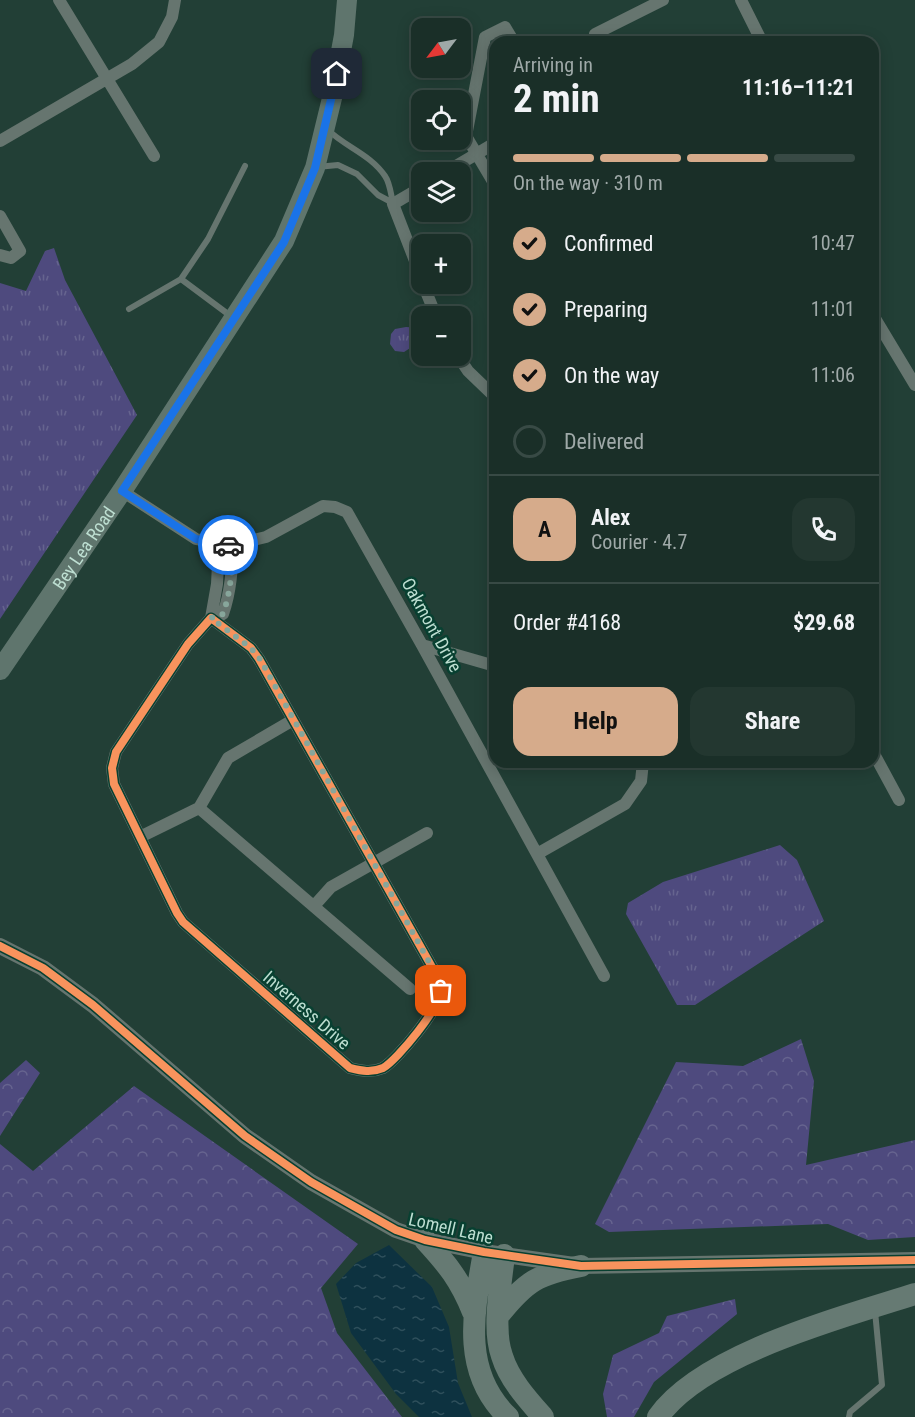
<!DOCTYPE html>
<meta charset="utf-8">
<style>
:root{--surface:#1a2f28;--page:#233730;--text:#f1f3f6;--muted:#9fa9a8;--line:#384a45;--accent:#d6ab8b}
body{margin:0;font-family:"Roboto Condensed",sans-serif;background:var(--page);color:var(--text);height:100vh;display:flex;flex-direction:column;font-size:22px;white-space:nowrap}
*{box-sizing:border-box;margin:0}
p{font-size:20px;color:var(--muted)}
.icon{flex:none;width:33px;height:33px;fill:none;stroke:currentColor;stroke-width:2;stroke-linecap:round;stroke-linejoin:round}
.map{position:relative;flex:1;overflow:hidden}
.drawer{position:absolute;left:489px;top:36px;width:390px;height:732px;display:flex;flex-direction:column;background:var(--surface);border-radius:18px;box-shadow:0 3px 15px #0003,0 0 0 2px var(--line)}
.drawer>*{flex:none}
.needle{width:39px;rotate:238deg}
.tools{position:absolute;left:411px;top:18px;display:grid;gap:12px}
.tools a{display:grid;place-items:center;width:60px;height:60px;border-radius:12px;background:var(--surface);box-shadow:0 3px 15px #0003,0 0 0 2px var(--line);font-size:30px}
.pin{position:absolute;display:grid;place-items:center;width:51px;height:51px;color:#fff;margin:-26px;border-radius:12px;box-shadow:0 3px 9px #0006}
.courier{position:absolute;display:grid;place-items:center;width:60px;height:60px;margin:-30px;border:4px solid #1a73e8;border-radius:50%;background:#fff;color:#222;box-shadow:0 2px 8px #0007}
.summary em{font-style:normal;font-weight:700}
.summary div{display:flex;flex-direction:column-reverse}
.summary{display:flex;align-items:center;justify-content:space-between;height:102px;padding:0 24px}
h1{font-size:39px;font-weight:700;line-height:45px}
.bar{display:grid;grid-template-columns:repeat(4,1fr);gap:9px 6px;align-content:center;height:72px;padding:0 24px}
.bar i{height:8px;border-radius:4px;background:var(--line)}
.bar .on{background:var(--accent)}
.bar p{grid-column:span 4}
.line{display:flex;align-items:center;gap:15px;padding:0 24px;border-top:2px solid var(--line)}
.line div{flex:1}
.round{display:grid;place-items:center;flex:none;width:63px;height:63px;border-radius:18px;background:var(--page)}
ol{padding:0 24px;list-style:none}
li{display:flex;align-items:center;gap:18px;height:66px}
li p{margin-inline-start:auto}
li .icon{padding:6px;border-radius:50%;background:var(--accent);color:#111;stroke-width:4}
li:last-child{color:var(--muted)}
li i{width:33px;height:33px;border:3px solid var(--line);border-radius:50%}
.cta{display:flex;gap:12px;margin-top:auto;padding:12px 24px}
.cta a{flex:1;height:69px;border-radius:18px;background:var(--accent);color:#111;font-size:24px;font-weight:700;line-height:69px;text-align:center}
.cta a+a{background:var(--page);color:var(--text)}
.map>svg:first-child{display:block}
.grass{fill:url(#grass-tufts)}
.forest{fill:url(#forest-crowns)}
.water{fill:url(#water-ripples)}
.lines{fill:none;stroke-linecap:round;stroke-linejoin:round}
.service{stroke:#66756f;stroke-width:6}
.minor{stroke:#66756f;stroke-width:12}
.tertiary{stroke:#66756f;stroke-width:16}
.primary{stroke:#5f756d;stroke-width:20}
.motorway{stroke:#667a73;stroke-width:22}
.cycleway-casing{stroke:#084031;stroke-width:11}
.cycleway{stroke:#f8935d;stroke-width:8}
.done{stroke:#87a69b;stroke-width:6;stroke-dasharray:0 10.8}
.route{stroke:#1a73e8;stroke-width:8}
.labels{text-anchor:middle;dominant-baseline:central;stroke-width:5;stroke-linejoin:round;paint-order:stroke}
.street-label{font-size:18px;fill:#bdded1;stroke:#084031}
</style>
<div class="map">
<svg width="915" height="1417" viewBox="0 0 915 1417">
<defs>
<pattern id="grass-tufts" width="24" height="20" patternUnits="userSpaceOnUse" patternTransform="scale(1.5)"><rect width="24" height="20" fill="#4e4a7e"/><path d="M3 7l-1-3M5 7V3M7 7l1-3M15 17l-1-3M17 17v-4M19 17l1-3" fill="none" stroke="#66648f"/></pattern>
<pattern id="forest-crowns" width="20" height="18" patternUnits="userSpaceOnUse" patternTransform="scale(1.5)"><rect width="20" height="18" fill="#4e4a7e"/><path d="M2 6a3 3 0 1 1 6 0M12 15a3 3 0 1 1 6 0" fill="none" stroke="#66648f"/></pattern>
<pattern id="water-ripples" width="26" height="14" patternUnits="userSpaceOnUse" patternTransform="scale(1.5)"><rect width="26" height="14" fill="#0d3240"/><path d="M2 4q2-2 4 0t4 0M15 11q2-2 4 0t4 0" fill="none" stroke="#2e4f5b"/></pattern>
</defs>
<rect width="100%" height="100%" fill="#223f36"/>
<!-- grass -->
<path class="grass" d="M54,248L65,280L137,415L0,619V283L26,291L45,251Z
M406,327L421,328V341L404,352L395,351L390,344L391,334L395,329Z
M780,845L797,860L824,921L695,1005H677L626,914L628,903L663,882Z"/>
<!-- forest -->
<path class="forest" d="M801,1039L814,1081L806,1165L915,1140V1237L868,1240L828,1224L609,1232L595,1224L676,1062L743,1066Z
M26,1060L40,1073L0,1136V1083Z
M134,1086L358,1244L321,1288L337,1333L402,1417H0V1144L33,1171Z
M735,1299L737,1314L654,1382L634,1417H607L603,1394L613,1355L659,1333L667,1316Z"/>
<!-- water -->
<path class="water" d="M389,1245L432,1287L449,1327L458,1383L472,1417H419L396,1394L351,1333L336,1284L356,1263Z"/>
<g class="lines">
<!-- service -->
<path class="service" d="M327,129C345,147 370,154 385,176C390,183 391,195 393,203
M317,167L338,165L357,174L378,195L393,203
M129,309L181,279
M232,317L181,279L208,239L245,166
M849,1417L850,1412L882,1385L875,1311"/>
<!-- minor -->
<path class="minor" d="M59,0L154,156
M741,0L762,42
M595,34L663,0
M0,141L132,64L159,42L172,17L175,0
M446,172L495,143
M495,185L466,136L485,37L505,27L514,42
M422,187L393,204L422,279
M0,216L20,251L11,258L0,255
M423,284L436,316
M873,315L915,385
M458,356L468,371L495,397
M122,491L196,539L219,544L233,545L266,537L323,506L335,507L347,512L422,645L604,976
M219,544L217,584L211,618L223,614C231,591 232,569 233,545
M211,618L251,648L259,659L437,976C438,980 441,985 441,989C442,1006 397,1060 383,1068C371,1073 362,1071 350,1068L183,922L177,913L114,784L112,768L116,752L188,644Z
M422,645L495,666
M873,752L899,800
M199,808L410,989
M140,837L199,808L228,758L293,720
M537,854L625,804L641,781L643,762
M314,906L331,887L427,833"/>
<!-- tertiary -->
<path class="tertiary" d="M0,946L43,968L93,1005L245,1136L311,1182L396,1230L425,1240L484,1252L581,1266L915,1260"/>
<!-- primary -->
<path class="primary" id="s1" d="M0,670L122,491L284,241L315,168L333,94L344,35L347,0"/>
<!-- motorway -->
<path class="motorway" d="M425,1240C448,1265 460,1280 473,1312
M484,1252C474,1310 460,1371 508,1417
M504,1255C501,1284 492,1328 502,1356C509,1379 527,1399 543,1417
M499,1315C526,1281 538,1274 581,1266
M658,1417C702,1354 843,1317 915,1294"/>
<defs>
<path id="cycleway" d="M211,618L251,648L259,659L437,976C438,980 441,985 441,989C442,1006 397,1060 383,1068C371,1073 362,1071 350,1068L183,922L177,913L114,784L112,768L116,752L188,644Z
M0,946L43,968L93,1005L245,1136L311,1182L396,1230L425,1240L484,1252L581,1266L915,1260"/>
</defs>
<!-- cycleway casing -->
<use href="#cycleway" class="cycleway-casing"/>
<!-- cycleway -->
<use href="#cycleway" class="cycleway"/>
</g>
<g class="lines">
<!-- done -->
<path class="done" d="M228,545H233C232,569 231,591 223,614L211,618L251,648L260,659L437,976L441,991"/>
<!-- route -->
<path class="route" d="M228,545L196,539L122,491L284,242L315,168L337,74"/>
</g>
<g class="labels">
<!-- street labels -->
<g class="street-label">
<text stroke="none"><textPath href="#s1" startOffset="148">Bey Lea Road</textPath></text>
<text transform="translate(432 625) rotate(61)">Oakmont Drive</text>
<text transform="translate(307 1010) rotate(41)">Inverness Drive</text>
<text transform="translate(451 1228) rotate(13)">Lomell Lane</text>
</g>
</g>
</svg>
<div class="tools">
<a><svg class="needle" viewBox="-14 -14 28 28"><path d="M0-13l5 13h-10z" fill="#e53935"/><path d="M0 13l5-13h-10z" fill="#9fa9a8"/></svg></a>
<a><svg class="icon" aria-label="locate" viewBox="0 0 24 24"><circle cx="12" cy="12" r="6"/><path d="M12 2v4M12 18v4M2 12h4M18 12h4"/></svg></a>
<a><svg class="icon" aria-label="layers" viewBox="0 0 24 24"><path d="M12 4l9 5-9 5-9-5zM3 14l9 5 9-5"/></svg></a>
<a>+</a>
<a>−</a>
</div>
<div class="pin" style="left:441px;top:991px;background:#ea580c"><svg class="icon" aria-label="bag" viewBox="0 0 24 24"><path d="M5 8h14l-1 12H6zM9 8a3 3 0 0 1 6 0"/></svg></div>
<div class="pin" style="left:337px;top:74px;background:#1f2937"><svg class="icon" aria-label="home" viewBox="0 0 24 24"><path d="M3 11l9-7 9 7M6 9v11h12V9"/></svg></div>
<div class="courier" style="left:228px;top:545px"><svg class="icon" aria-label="car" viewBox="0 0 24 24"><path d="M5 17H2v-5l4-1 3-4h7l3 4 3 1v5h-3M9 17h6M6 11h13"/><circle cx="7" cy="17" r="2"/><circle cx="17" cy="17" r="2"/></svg></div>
<section class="drawer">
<div class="summary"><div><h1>2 min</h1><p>Arriving in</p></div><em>11:16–11:21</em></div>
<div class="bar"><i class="on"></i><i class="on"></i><i class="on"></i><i></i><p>On the way · 310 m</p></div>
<ol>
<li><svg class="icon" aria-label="check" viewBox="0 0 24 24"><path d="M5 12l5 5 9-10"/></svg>Confirmed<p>10:47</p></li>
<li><svg class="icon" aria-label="check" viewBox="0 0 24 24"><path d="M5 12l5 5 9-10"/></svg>Preparing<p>11:01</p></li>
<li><svg class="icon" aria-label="check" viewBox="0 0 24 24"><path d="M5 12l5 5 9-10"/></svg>On the way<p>11:06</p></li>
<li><i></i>Delivered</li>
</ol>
<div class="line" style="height:108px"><b class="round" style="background:var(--accent);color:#111">A</b><div><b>Alex</b><p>Courier · 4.7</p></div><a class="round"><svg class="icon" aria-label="phone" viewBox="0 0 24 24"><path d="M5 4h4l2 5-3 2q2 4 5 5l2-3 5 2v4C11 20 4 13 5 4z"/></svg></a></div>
<div class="line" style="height:78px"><div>Order #4168</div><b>$29.68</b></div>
<div class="cta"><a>Help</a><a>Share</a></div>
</section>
</div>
